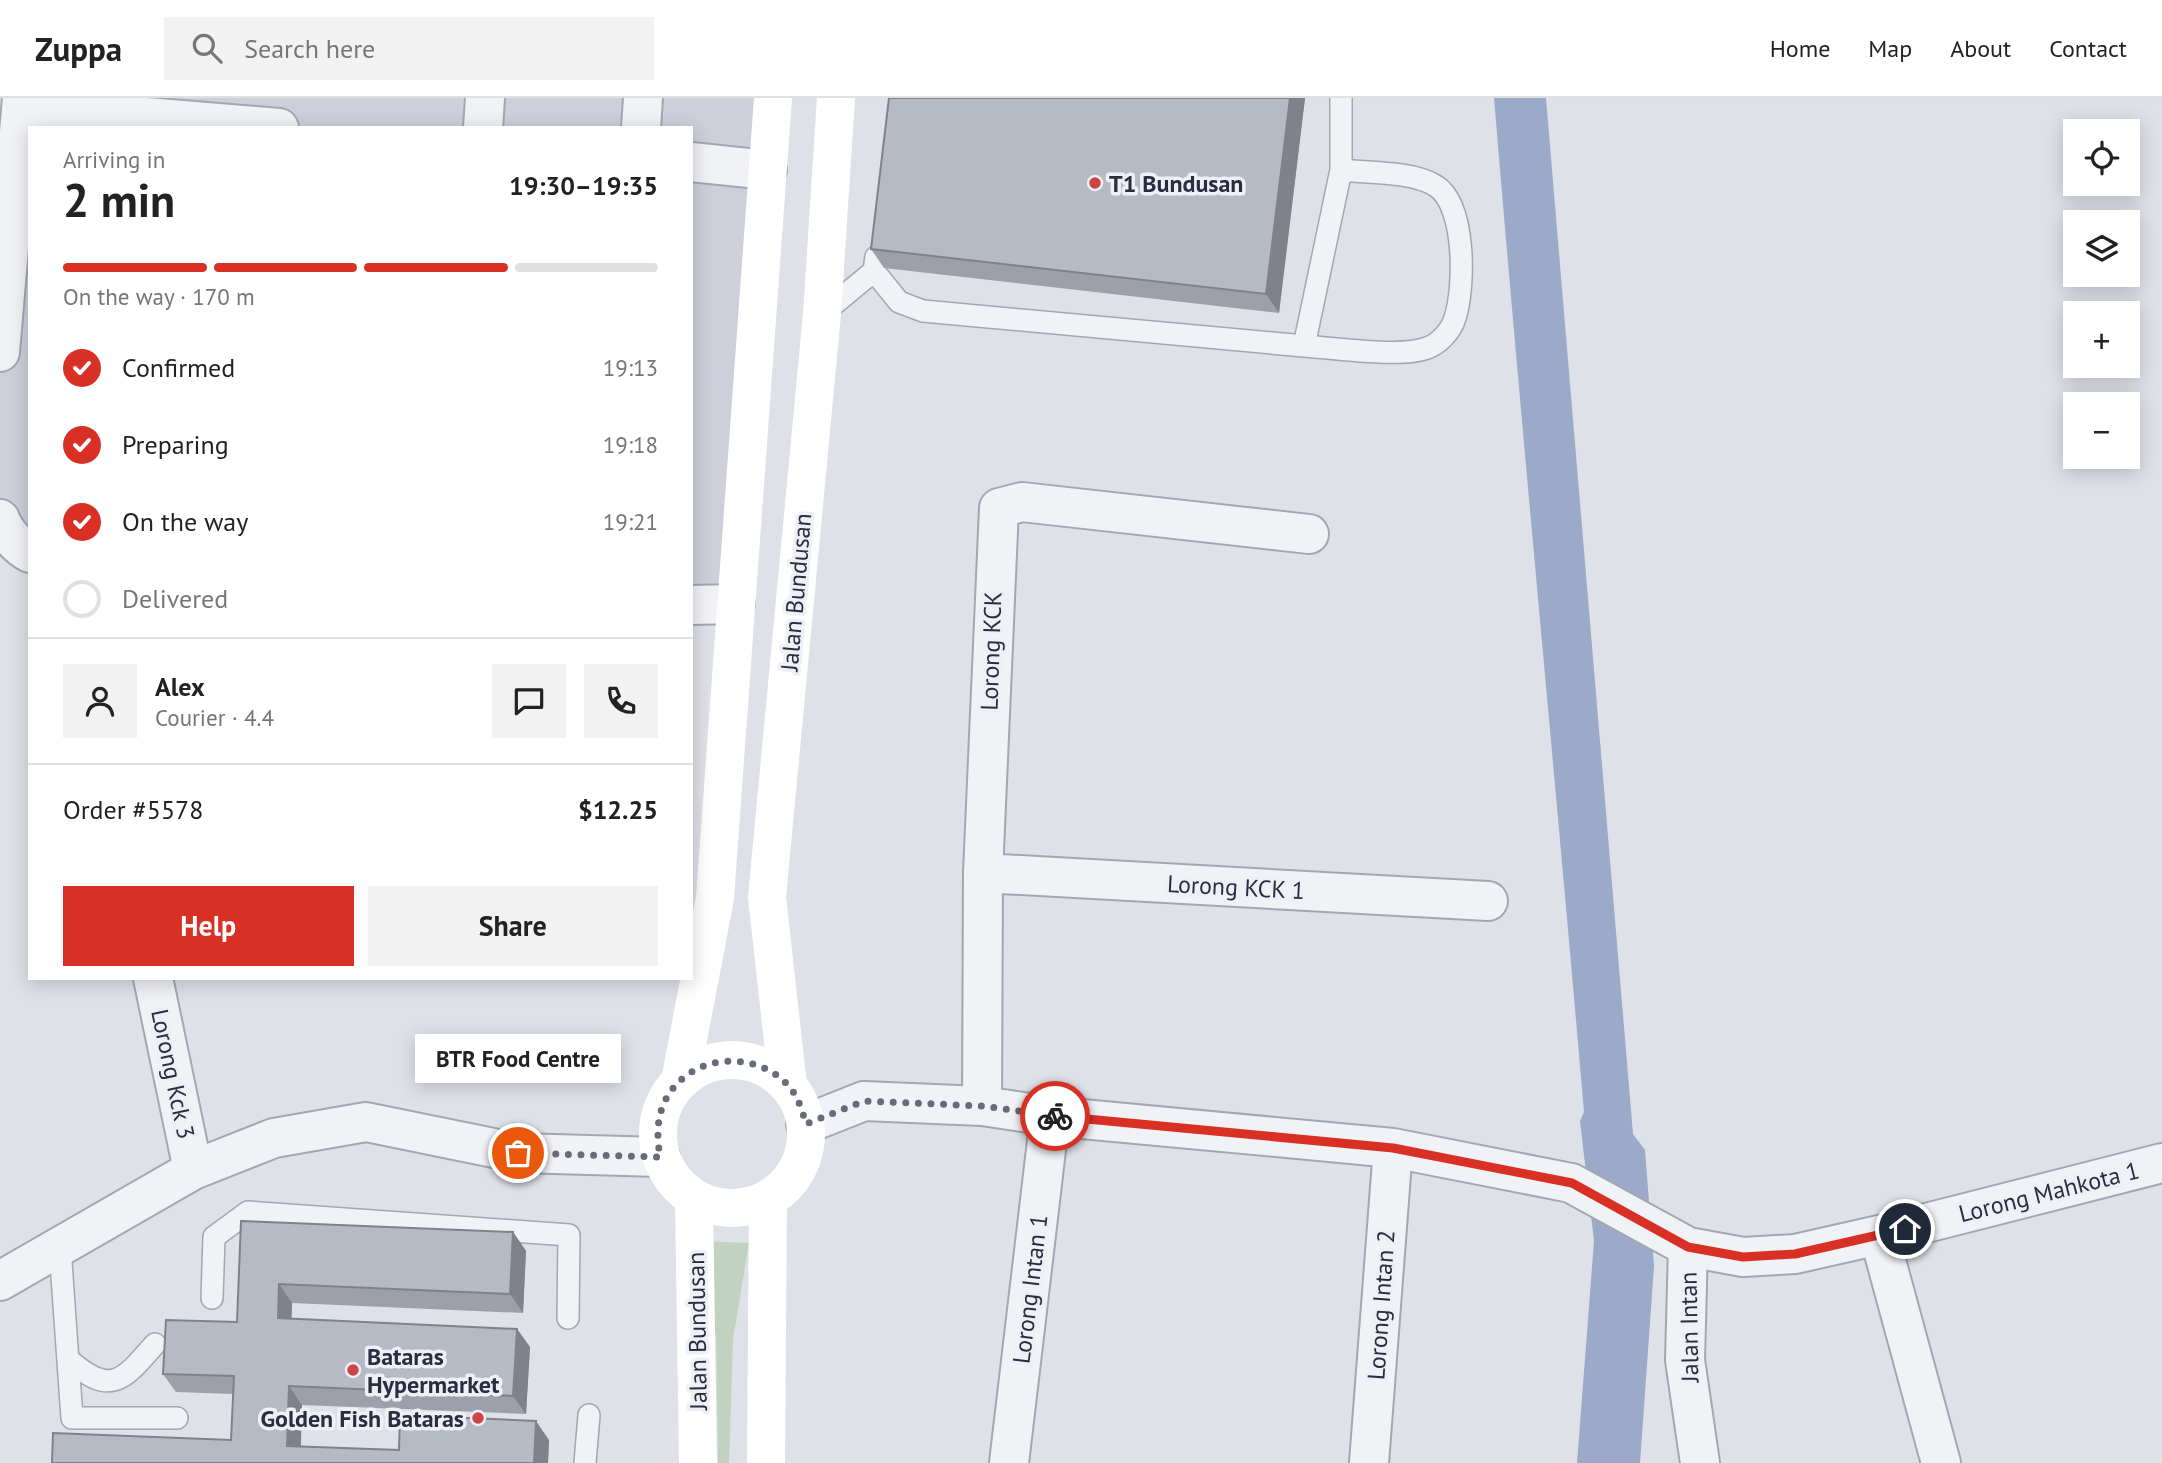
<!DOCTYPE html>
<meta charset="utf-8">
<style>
:root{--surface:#fff;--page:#f2f2f2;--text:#222;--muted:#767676;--line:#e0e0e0;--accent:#d93025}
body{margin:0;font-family:"PT Sans",sans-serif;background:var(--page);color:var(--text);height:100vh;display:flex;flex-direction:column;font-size:26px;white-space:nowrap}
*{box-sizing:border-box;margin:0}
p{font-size:23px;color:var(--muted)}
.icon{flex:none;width:38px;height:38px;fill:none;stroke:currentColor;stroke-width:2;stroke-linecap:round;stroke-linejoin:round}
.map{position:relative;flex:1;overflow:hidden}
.drawer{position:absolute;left:28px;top:28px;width:665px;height:854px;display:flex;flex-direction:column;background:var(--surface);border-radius:0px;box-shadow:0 4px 18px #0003}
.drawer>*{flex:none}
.buttons{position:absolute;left:2063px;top:21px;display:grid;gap:14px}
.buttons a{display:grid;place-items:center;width:77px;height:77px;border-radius:0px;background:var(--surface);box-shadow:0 4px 18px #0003;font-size:35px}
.pin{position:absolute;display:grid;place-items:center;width:60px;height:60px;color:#fff;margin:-30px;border:4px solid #fff;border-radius:50%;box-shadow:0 2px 7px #0007}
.courier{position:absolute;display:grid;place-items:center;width:70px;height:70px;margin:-35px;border:5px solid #d93025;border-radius:50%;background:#fff;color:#222;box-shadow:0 2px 9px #0007}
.bubble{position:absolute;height:49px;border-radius:0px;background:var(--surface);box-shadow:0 4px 18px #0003;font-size:23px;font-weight:700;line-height:49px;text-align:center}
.overview em{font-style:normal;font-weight:700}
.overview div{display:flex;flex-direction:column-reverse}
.overview{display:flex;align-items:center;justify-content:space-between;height:119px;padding:0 35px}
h1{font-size:46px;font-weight:700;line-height:52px}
.bar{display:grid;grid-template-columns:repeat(4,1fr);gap:10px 7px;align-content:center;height:84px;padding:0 35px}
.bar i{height:9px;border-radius:5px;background:var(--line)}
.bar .on{background:var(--accent)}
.bar p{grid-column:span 4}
.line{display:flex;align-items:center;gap:18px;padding:0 35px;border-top:2px solid var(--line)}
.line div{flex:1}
.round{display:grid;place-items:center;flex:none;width:74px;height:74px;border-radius:0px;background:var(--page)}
ol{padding:0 35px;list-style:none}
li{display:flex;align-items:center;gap:21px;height:77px}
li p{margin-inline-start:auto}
li .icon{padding:7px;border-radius:50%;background:var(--accent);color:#fff;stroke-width:4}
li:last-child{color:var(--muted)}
li i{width:38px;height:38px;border:4px solid var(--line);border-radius:50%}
.action{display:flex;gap:14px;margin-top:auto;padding:14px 35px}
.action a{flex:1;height:80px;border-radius:0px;background:var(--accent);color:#fff;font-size:28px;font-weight:700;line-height:80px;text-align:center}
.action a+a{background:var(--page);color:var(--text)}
header{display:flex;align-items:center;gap:42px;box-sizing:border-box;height:98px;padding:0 35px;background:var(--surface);border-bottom:2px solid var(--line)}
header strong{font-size:33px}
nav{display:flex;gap:38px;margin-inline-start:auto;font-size:24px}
.search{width:490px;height:63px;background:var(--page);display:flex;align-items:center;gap:18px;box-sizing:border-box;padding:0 24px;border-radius:0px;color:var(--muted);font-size:26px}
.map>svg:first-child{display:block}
.built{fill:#cdd0da}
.green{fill:#c2d2c0}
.water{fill:#9aaac8}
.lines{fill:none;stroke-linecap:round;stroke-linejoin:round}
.lane-casing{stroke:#a4a7b2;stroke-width:24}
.street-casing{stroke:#a4a7b2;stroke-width:42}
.lane{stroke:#f1f2f6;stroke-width:21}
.street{stroke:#f1f2f6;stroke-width:38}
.secondary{stroke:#fff;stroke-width:38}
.wall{fill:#9da0a9}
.shaded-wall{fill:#7f828a}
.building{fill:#b6bac5;stroke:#7f828a;stroke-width:2}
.done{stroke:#686c7a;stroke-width:7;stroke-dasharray:0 12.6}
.route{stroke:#d93025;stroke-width:9}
.poi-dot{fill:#cd4447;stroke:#eef0f6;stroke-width:2.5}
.labels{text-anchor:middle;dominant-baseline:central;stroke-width:7;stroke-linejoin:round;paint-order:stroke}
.poi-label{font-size:24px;font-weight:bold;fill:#282d3f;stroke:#eef0f6;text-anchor:start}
.street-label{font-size:24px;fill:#282d3f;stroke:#eef0f6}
</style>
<header>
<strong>Zuppa</strong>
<div class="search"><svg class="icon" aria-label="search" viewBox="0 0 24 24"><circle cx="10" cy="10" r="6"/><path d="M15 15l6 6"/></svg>Search here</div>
<nav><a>Home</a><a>Map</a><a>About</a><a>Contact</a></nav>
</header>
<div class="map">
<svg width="2162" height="1365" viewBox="0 0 2162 1365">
<rect width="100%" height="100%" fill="#dfe1e8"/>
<!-- built -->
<path class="built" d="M22,0H774L735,506L691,507V30H30V455L0,421V254Z"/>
<!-- green -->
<path class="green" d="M702,1143L749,1145L733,1242L729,1365H718L716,1240Z"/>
<!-- water -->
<path class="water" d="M1494,0H1546L1633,1036L1645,1052L1654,1168L1640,1365H1577L1594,1143L1580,1023L1584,1014C1555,676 1522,338 1494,0Z"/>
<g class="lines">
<defs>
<path id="lane" d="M874,173L899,204L923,213L1304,248L1341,72V0
M822,216L874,173L876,159
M1304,248C1332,250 1402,260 1427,250C1439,246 1451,233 1455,220C1465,189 1466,107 1436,88C1413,73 1368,75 1341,72
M60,1150L72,1320H177
M212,1200L214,1139L248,1114L569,1137L568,1220
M68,1261C110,1299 123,1283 155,1246
M585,1365L589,1317"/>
<path id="street" d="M21,12L86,14L279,30
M483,30L485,0
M641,30L643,0
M691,64L767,72
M0,254L22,0
M0,421C4,433 18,449 30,455
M691,507L735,506
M983,775L1488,803
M153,880L193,1072
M982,1008L983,775L999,410L1022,404L1309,436
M806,1026L864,1003L982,1008L1050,1018L1393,1050L1571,1085L1688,1149L1685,1262L1700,1365
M1879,1137L1941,1365
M1688,1149L1743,1159L1795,1156L1879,1137L2162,1065
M0,1183L193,1072L274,1040L366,1024L518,1055L660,1059
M1009,1365L1050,1018
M1369,1365L1393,1050"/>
</defs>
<!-- lane casing -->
<use href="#lane" class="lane-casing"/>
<!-- street casing -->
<use href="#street" class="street-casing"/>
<!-- lane -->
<use href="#lane" class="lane"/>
<!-- street -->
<use href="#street" class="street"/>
<!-- secondary -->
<path class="secondary" d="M658 1036a74 74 0 1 1 148 0a74 74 0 1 1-148 0Z
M680,983L715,800L773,0
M788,988L767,799L822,216L836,0
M694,1101L698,1365
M766,1365L768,1101"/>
</g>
<!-- wall -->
<path class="wall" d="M1305,0L1279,215L884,170L871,151Z
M241,1123L513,1134L526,1153L523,1215L292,1205L291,1221L517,1231L530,1249L526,1316L302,1307L301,1348L399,1352L549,1342L548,1365H52L231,1342L233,1296L176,1294L163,1276L237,1224Z"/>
<!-- shaded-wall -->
<path class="shaded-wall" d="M1290,0H1305L1279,215L1266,196Z
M513,1134L526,1153L523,1215L510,1196Z
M279,1186L292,1205L291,1239L278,1220Z
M517,1231L530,1249L526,1316L513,1298Z
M289,1288L302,1307L300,1365L287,1348Z
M536,1323L549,1342L548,1365H534Z"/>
<!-- building -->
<path class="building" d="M889,0H1290L1266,196L871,151Z
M241,1123L513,1134L510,1196L279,1186L278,1220L517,1231L513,1298L289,1288L287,1348L399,1352L400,1317L536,1323L534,1365H52L53,1335L231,1342L234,1278L163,1276L166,1222L237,1224Z"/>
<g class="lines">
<!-- done -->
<path class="done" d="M518,1055L660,1059C657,1039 656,1020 666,1001C690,956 754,951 788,987C798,998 802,1012 806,1026L864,1003L982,1008L1055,1018"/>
<!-- route -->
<path class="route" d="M1055,1018L1393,1050L1572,1085L1688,1149L1743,1159L1795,1156L1905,1131"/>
</g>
<!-- markers -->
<g class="poi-dot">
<circle cx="1095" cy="85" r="7"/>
<circle cx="353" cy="1272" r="7"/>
<circle cx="478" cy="1320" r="7"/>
</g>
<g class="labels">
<!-- poi labels -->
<g class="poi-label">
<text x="1109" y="85">T1 Bundusan</text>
<text x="367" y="1258">Bataras<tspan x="367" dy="28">Hypermarket</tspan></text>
<text x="464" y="1320" text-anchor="end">Golden Fish Bataras</text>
</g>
<!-- street labels -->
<g class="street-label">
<text transform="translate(796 494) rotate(-85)">Jalan Bundusan</text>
<text transform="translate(991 553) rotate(-88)">Lorong KCK</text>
<text transform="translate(1236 789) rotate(3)">Lorong KCK 1</text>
<text transform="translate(173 976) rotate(78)">Lorong Kck 3</text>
<text transform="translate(2049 1094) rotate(-14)">Lorong Mahkota 1</text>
<text transform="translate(1030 1191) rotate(-83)">Lorong Intan 1</text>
<text transform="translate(1381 1207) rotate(-86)">Lorong Intan 2</text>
<text transform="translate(1689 1229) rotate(-91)">Jalan Intan</text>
<text transform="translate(697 1233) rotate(-91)">Jalan Bundusan</text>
</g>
</g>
</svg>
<div class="buttons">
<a><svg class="icon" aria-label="locate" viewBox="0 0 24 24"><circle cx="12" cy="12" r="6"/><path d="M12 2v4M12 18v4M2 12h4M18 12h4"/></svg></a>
<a><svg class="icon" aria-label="layers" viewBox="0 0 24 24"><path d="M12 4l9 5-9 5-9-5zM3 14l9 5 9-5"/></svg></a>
<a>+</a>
<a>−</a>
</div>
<div class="pin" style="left:518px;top:1055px;background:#ea580c"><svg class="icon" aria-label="bag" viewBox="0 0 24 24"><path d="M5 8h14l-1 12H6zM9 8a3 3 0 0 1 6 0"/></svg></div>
<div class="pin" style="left:1905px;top:1131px;background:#1f2937"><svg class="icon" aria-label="home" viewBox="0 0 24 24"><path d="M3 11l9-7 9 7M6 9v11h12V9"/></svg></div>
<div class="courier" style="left:1055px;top:1018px"><svg class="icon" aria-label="bike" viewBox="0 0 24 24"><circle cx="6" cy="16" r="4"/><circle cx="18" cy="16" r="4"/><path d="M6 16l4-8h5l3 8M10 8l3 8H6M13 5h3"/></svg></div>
<div class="bubble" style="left:415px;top:936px;width:206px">BTR Food Centre</div>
<section class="drawer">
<div class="overview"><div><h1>2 min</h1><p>Arriving in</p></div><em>19:30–19:35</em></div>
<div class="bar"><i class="on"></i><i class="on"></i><i class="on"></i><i></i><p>On the way · 170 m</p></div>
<ol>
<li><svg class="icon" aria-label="check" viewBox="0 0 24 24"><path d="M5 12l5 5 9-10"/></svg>Confirmed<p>19:13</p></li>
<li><svg class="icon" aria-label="check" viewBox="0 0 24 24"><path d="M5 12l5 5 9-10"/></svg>Preparing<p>19:18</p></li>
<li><svg class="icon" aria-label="check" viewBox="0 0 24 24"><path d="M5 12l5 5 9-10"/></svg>On the way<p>19:21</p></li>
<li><i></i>Delivered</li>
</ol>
<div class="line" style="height:126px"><a class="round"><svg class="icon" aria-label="person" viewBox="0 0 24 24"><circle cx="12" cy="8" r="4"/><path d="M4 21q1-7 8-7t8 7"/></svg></a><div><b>Alex</b><p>Courier · 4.4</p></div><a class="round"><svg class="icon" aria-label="chat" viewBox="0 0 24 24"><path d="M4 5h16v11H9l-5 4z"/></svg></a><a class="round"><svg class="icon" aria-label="phone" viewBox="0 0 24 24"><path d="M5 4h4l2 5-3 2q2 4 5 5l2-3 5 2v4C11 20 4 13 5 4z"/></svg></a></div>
<div class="line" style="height:91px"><div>Order #5578</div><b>$12.25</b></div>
<div class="action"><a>Help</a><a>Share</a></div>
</section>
</div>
